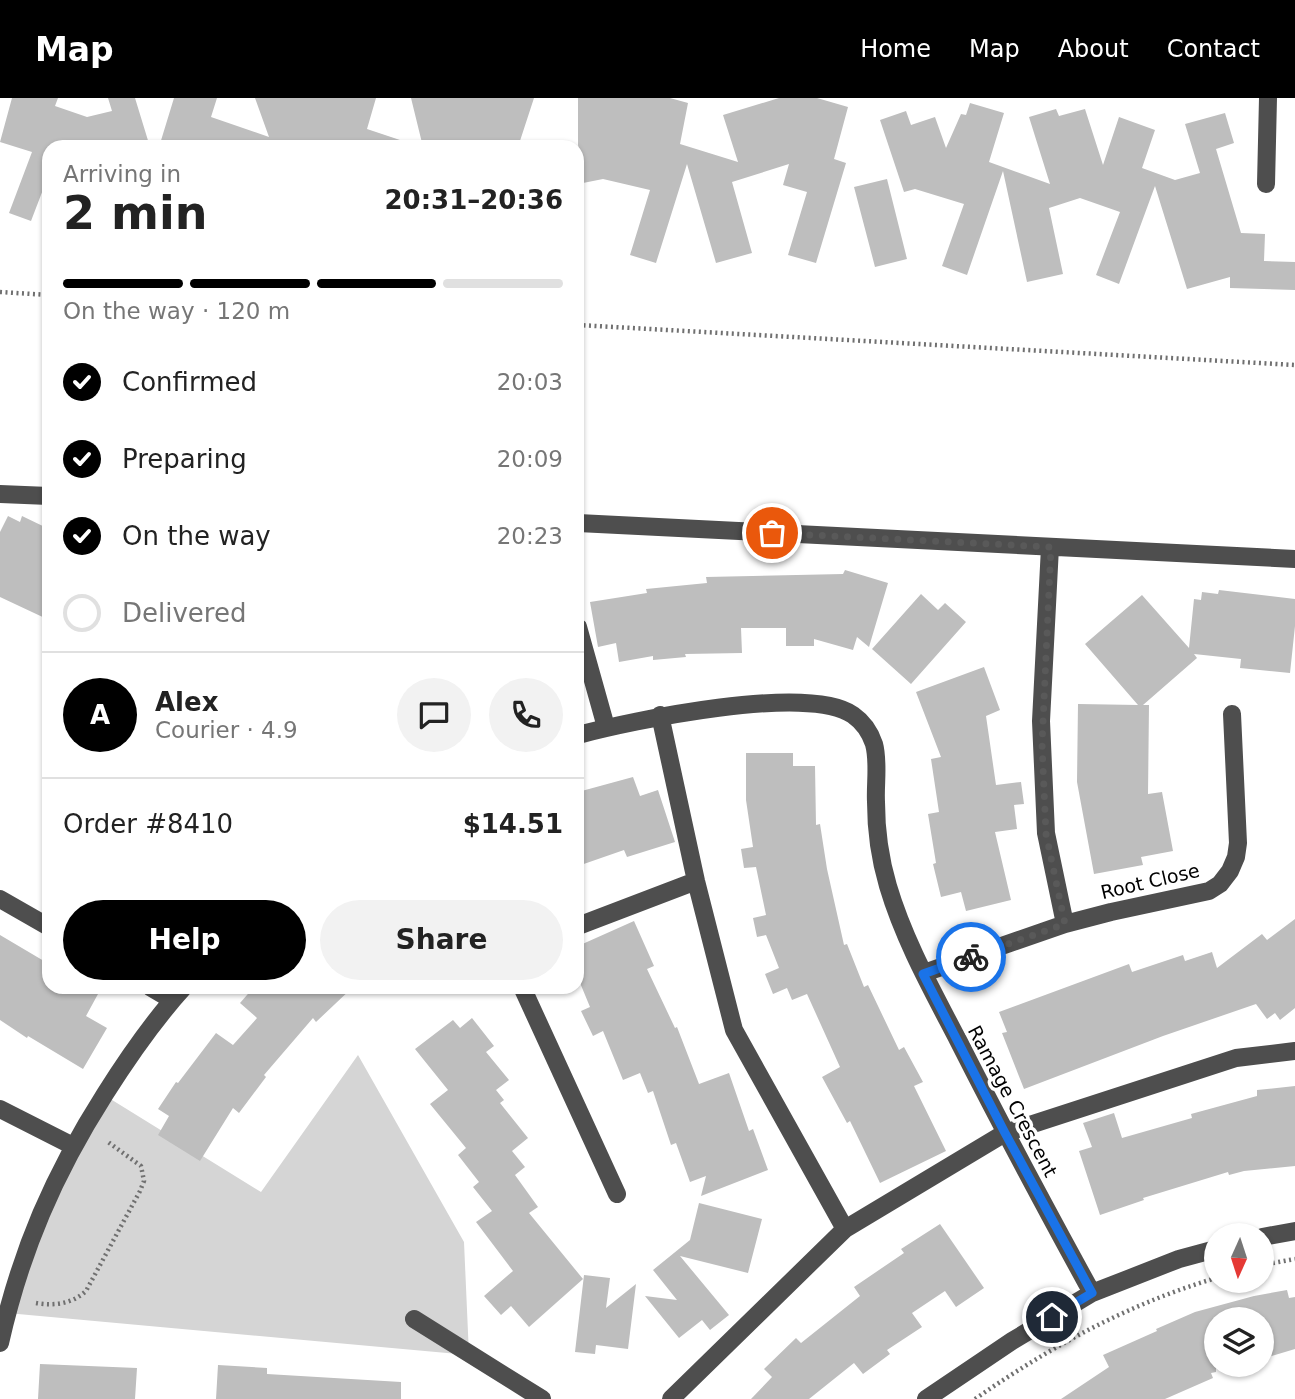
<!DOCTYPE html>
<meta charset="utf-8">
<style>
:root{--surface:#fff;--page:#f2f2f2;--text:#222;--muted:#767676;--line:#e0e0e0;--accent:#000}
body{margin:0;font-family:"DejaVu Sans",sans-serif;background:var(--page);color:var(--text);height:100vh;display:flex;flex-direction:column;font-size:26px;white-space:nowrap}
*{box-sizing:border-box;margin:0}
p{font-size:23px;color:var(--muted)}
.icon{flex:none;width:38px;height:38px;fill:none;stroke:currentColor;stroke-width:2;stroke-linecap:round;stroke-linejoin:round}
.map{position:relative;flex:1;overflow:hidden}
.sheet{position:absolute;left:42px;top:42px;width:542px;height:854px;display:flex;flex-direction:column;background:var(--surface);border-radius:21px;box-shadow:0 2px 5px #0004}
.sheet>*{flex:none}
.needle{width:46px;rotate:183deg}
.fabs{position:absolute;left:1204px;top:1125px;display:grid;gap:14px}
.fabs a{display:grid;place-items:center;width:70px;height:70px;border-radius:50%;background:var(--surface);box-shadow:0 2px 5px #0004;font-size:35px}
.pin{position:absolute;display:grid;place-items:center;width:60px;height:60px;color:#fff;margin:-30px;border:4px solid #fff;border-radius:50%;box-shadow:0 2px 7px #0007}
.courier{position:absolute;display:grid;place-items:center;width:70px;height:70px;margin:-35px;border:5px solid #1a73e8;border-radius:50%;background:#fff;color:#222;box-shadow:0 2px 9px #0007}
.head em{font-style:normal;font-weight:700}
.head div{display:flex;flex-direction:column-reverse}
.head{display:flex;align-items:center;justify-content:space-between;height:119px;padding:0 21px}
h1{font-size:46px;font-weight:700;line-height:52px}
.bar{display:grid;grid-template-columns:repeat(4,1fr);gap:10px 7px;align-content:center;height:84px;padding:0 21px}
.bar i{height:9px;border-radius:5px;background:var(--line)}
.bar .selected{background:var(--accent)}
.bar p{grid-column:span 4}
.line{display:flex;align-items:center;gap:18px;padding:0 21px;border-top:2px solid var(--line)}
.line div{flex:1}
.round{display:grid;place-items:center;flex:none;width:74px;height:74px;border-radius:37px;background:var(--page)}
ol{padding:0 21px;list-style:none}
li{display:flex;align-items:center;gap:21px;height:77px}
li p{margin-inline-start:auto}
li .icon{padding:7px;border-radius:50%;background:var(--accent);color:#fff;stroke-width:4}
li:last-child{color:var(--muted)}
li i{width:38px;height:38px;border:4px solid var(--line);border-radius:50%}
.action{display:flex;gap:14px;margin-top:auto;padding:14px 21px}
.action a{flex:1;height:80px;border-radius:42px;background:var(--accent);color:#fff;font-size:28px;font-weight:700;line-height:80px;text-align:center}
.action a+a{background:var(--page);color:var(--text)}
header{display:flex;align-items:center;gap:42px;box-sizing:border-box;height:98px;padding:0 35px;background:var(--accent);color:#fff}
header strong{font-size:33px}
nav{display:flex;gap:38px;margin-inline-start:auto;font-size:24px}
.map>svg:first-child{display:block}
.green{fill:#d5d5d5}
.building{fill:#bebebe}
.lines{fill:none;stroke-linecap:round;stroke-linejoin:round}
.path{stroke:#707070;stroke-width:4.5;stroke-dasharray:2 3.5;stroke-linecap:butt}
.minor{stroke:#4e4e4e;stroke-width:18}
.done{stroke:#595959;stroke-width:7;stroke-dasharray:0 12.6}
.route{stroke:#1a73e8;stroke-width:9}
.labels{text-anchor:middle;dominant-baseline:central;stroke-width:7;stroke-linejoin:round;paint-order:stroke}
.street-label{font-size:19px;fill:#000;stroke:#fff}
</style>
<header>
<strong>Map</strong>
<nav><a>Home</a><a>Map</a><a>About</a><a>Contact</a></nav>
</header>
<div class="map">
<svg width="1295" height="1301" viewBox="0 0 1295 1301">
<rect width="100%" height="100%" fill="#fff"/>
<!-- green -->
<path class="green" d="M358,957L464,1144L469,1257L7,1215L13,1192L104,997L261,1094Z"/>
<!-- building -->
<path class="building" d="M12,0H58L55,8L87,19L112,13L108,0H135L150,49H123L122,45L105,49H79L62,42L59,49H49V76L31,123L9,115L32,54L0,44Z
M174,0H217L211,19L269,39L255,0H376L367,31L409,45L408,49H159Z
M411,0H534L518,49H423Z
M578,0H670L688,5L680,46L738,64L723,17L779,0H817L848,9L834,61L846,65L816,165L788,157L807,94L783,87L789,66L732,84L752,155L716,165L687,66L656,165L630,157L650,92L603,81L578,86V56L580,57L578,47Z
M970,5L1004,15L989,64L1050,86L1029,19L1056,11L1059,18L1085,11L1103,67L1119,19L1155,32L1142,70L1175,82L1200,75L1185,26L1225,15L1234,45L1216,51L1241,135L1265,136L1264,163L1295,164V192L1230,190V179L1187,191L1155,88L1119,186L1096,177L1120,114L1080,100L1049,110L1063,176L1027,184L1003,73L967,177L942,168L964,106L915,91L904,94L880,22L906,13L911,27L935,19L946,50L961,16L966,17Z
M887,81L907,161L875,169L854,89Z
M8,418L20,424L22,418L49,431V522L0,499V434Z
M845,472L888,485L869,549L857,539L853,552L814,541V548H786V530H741L742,555L685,556L686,559L653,562V558L619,564L616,545L598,549L590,504L647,495L646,491L707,485L706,479L843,476Z
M1219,492L1295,501V528L1290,575L1240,570L1241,561L1194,556L1197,560L1143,607H1149L1148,696L1162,694L1173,753L1141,759L1143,767L1094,776L1077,684L1078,606L1138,607L1085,546L1142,497L1189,550L1194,501L1201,502L1202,494L1218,496Z
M921,496L938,512L945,505L966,524L911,586L872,551Z
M984,569L1000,612L986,618L996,687L1021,684L1024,706L1014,707L1017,731L995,734L1011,802L966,813L961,794L941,799L933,766L936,765L928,716L939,714L931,661L941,659L916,594Z
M746,655H793V668H815L816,727L820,726L827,771L844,847L847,846L864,889L868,887L899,952L904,949L923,984L914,988L946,1053L880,1085L850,1023L847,1025L822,979L840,969L807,896L792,902L787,890L773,896L765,876L779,870L766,837L757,839L753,820L766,817L756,769L744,770L741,751L753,749L746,702Z
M633,679L640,698L658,692L675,744L627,759L624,752L578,768V694Z
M1295,821V910L1280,922L1275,915L1267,921L1256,906L1163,938L1024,991L1002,935L1007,934L999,914L1129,866L1132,874L1183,857L1185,863L1212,854L1217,870L1262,836L1267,842Z
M634,823L654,868L647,871L675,930L677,929L699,986L729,975L749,1033L753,1031L768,1072L701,1098L706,1078L690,1084L676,1045L671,1047L653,993L648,995L640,975L623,982L603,933L593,938L581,913L590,909L578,880V848Z
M0,837L49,866V889H85L98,896L86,918L107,930L83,971L28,938L27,940L0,922Z
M254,889H353L316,924L313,920L264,977L266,979L239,1015L233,1010L200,1063L158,1037L169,1018L158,1011L176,984L178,985L216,935L233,947L257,920L240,905Z
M472,920L494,948L486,954L509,982L496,992L504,1002L500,1005L528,1040L512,1053L525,1069L515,1077L538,1109L529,1115L583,1181L529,1229L511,1208L501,1217L484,1198L513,1173L476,1124L492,1113L473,1089L479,1084L458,1057L466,1050L430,1006L448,992L415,951L453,922L460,930Z
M1295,988V1068L1244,1073L1229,1077L1228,1074L1143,1100L1144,1102L1100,1117L1079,1053L1092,1049L1083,1025L1114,1015L1122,1040L1192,1020L1191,1016L1257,998V992Z
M699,1105L762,1121L748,1175L680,1158L729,1217L710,1232L702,1222L679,1240L645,1198L677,1202L653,1172L690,1142Z
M940,1126L984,1190L956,1209L945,1193L912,1215L922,1229L887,1252L890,1256L863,1276L854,1265L809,1301H751L772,1279L764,1271L796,1240L801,1245L860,1198L854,1189L904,1155L901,1151Z
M584,1177L610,1180L606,1210L636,1186L628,1251L596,1247L595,1256L575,1254Z
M1287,1192L1289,1200L1295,1199V1251L1262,1261V1222H1216V1274L1211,1275L1213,1280L1165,1301H1061L1109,1269L1103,1257L1157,1233L1156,1231L1195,1214L1254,1198Z
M40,1266L137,1270L135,1301H38Z
M218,1267L267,1270V1276L401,1284V1301H216Z"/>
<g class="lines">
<!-- path -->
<path class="path" d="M0,194L49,197
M578,227L1295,267
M1262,1167L1295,1161
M36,1205C54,1208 72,1206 86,1193L140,1093L144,1083L141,1068L108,1044
M975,1301C1050,1249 1128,1206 1216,1180"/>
<!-- minor -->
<path class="minor" d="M1266,86L1268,0
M0,396L49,398
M578,425L1295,461
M1050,449L1041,623L1046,735L1065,826
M578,529L606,629
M660,617L696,783L734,932L845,1131
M578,637C630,623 809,585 853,617C863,624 870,634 874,646C879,664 875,686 876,704C876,732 880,761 888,788C904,842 932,892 958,942C1001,1027 1046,1111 1092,1195
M0,801L49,829
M578,828L696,783
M924,875L1065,826L1111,814L1209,793L1220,786L1230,773L1236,759L1238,745L1232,616
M150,889L172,902
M522,889L617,1096
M0,1011L73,1048
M1262,1139L1295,1133
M414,1221L542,1301
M0,1245C21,1152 54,1076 105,996C129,958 154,922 184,889
M671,1301L845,1131L1005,1035L1236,960L1295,953
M926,1301L1012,1243L1092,1195L1179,1161L1216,1151"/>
</g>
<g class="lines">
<!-- done -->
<path class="done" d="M772,435L1051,449L1042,646L1046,736L1065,826L971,859"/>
<!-- route -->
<path class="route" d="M971,859L923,876L1005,1035L1092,1195L1052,1219"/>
</g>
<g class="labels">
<!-- street labels -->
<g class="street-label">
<text transform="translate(1150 783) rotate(-13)">Root Close</text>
<text transform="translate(1013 1003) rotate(62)">Ramage Crescent</text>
</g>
</g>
</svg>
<div class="fabs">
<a><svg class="needle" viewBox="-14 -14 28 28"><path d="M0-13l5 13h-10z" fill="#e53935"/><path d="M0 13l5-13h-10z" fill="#767676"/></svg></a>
<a><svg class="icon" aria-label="layers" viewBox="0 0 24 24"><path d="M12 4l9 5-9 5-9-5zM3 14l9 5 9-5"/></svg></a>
</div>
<div class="pin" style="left:772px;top:435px;background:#ea580c"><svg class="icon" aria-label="bag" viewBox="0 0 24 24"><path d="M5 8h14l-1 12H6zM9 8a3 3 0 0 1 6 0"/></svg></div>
<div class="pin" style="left:1052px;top:1219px;background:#1f2937"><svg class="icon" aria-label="home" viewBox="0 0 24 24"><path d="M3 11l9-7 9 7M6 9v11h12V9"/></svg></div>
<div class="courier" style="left:971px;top:859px"><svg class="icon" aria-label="bike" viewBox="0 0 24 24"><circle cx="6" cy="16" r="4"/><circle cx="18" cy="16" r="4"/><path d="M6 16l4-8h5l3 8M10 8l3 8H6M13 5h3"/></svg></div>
<section class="sheet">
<div class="head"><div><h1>2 min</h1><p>Arriving in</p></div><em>20:31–20:36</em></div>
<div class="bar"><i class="selected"></i><i class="selected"></i><i class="selected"></i><i></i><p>On the way · 120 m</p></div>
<ol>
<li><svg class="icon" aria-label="check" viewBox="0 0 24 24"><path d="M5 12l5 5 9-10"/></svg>Confirmed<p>20:03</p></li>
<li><svg class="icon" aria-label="check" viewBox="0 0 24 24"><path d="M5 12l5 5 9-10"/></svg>Preparing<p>20:09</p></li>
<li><svg class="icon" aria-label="check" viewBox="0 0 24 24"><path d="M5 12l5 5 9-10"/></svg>On the way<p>20:23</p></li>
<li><i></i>Delivered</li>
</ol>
<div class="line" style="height:126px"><b class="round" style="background:var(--accent);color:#fff">A</b><div><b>Alex</b><p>Courier · 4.9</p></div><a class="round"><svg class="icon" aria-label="chat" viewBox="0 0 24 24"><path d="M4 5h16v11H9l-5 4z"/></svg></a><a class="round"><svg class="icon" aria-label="phone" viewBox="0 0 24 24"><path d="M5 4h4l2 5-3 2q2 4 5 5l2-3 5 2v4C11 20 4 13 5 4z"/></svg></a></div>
<div class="line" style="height:91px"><div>Order #8410</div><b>$14.51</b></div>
<div class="action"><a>Help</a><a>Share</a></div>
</section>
</div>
